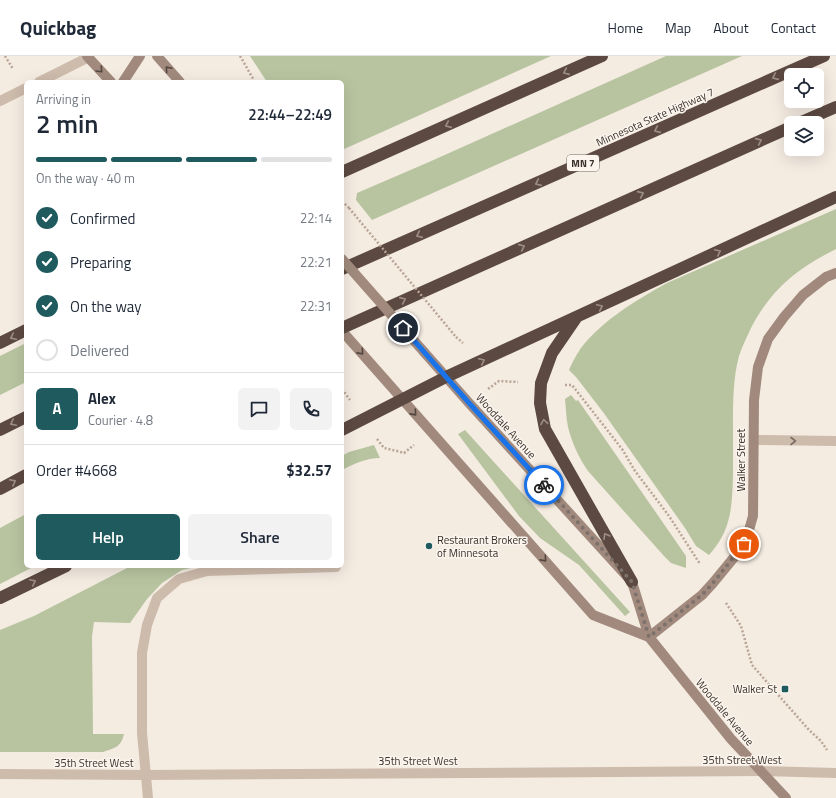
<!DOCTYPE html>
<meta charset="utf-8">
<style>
:root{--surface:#fff;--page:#f2f2f3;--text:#1f2937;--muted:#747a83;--line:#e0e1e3;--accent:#1f5a5e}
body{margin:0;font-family:"Titillium Web",sans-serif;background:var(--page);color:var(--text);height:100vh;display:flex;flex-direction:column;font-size:15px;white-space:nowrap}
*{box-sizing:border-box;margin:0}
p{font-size:13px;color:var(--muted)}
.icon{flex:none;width:22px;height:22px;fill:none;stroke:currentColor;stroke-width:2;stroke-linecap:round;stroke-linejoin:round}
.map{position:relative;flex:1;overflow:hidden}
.panel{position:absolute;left:24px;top:24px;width:320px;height:488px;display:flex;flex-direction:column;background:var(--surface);border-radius:6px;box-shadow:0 4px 16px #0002}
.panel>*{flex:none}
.buttons{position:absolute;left:784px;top:12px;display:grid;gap:8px}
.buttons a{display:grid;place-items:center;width:40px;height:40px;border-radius:6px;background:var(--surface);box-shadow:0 4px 16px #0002;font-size:20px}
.pin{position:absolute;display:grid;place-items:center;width:34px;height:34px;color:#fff;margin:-17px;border:2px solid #fff;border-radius:50%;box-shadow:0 1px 4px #0007}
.courier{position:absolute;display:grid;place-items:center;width:40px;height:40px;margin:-20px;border:3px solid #1a73e8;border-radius:50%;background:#fff;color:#222;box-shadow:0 1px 5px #0007}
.summary em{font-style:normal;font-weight:600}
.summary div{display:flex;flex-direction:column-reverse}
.summary{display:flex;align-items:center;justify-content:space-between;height:68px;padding:0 12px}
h1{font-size:26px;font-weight:600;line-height:30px}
.bar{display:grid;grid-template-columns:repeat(4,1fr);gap:6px 4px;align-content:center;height:48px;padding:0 12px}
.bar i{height:5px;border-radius:3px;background:var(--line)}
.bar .selected{background:var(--accent)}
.bar p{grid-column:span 4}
.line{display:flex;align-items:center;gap:10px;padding:0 12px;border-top:1px solid var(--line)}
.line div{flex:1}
.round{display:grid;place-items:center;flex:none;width:42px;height:42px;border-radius:6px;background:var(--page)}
ol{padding:0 12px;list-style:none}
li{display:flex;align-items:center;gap:12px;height:44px}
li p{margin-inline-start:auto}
li .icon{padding:4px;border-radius:50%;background:var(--accent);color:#fff;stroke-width:4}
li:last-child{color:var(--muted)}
li i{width:22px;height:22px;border:2px solid var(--line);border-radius:50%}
.action{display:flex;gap:8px;margin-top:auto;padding:8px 12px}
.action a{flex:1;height:46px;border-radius:6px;background:var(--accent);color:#fff;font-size:16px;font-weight:600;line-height:46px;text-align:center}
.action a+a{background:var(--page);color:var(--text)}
header{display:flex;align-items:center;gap:24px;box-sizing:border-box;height:56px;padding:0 20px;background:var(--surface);border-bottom:1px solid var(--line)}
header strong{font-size:19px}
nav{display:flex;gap:22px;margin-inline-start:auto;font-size:14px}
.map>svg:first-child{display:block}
.green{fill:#b8c4a0}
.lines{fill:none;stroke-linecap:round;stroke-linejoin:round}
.path{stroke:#b9a596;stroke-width:2.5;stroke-dasharray:2 2;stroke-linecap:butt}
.lane{stroke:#cdbbac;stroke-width:10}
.street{stroke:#cdbbac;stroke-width:10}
.secondary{stroke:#a18a7d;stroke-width:10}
.highway{stroke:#5c4a42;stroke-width:12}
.path-bridge{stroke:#b9a596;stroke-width:2.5;stroke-dasharray:2 2;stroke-linecap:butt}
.secondary-bridge{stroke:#a18a7d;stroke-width:10}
.oneway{stroke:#544640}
.oneway2{stroke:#9c8e87}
.oneway3{stroke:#7d6f65}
.done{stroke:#7c716b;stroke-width:4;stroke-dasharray:0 7.2}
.route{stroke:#1a73e8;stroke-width:5}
.poi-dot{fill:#1f5a5e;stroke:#fbf5ee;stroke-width:1.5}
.labels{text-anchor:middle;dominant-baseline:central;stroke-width:3;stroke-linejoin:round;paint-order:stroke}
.shield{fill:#fbf5ee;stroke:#756b66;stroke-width:1}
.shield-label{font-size:10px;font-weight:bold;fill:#3b302b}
.street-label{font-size:11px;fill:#3b302b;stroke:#fbf5ee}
.poi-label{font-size:11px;fill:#3b302b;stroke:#fbf5ee;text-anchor:start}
</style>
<header>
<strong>Quickbag</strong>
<nav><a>Home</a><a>Map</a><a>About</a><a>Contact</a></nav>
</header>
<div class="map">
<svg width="836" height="742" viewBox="0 0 836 742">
<rect width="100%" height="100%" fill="#f4ebe1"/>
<!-- green -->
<path class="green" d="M250,0H551L342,94V26H267Z
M666,0H742L372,164L356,144L357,137L429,106Z
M836,153V193C798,212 771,233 751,272C747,281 742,290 739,300C733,322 733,346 733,369C733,386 733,403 733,420C732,452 731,475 709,499L696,490L685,472L603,356L576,321L569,314C572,307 576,299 581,292C603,264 636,244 667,227Z
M26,287V326L0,339V300Z
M571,339L576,345L578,344L686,500V512L671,507L664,500L588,415C579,402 572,387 568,371C566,362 566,352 565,343Z
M465,374L630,556L625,560L579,509L540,482L519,460L458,378Z
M374,389L380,402C366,402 354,408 342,414V400L349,396Z
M26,458V510H35L0,528V472Z
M131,510H200L182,514L162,527L147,543L130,567L94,566L92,580L93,678H124C121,691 115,692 103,696H0V574L34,560Z"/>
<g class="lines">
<!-- path -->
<path class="path" d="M5,0L13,13
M240,0L255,26
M342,145L349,152
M456,281L463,287
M565,329H572L622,393L635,415L669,460L700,508
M342,333L350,344
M488,333L499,325L518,326
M377,383L384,392L397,395L404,397L414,389
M726,547L741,570L752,609L809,674L821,685L827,694"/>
<!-- lane -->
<path class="lane" d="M754,384L836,385"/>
<!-- street -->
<path class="street" d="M39,26L89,1
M0,45L26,32
M0,718L146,719L761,715L836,717
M148,742L142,677V597L147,569L157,542L179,523L207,515L336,511"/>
<!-- secondary -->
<path class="secondary" d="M87,0L111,26
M157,0L180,26
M123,26L140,0
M342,275L593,559L649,581
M424,296L469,347L632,526L649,581L731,683L786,742
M649,581L702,539L713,527L745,488L753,460L754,344L758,311L768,283L784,261L803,239L826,221L836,217"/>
<!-- highway -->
<path class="highway" d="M799,67L836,51
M342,116L602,0
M342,213L824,0
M576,262L552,297L541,327L540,347L545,373L632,526
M342,272L791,71
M0,287L26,274
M0,374L26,361
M342,374L446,321L836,141
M0,433L26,419
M0,542L66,510"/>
<!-- path-bridge -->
<path class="path-bridge" d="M349,152L456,281"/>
<!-- secondary-bridge -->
<path class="secondary-bridge" d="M342,203L424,296"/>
</g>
<!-- one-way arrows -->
<defs><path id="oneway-chevron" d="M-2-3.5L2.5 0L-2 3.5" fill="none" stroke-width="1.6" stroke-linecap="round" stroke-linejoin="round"/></defs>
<g class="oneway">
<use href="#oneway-chevron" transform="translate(168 13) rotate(-131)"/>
<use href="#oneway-chevron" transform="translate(100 14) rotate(47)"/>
<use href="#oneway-chevron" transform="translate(361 296) rotate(48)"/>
<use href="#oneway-chevron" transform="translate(414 357) rotate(48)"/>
<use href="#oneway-chevron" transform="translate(544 503) rotate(48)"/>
</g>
<g class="oneway2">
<use href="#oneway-chevron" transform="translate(566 16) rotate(156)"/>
<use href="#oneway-chevron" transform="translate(775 21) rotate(156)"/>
<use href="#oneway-chevron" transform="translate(448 69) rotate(156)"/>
<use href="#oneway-chevron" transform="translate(657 74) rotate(156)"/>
<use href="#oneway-chevron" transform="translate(759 85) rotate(-24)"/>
<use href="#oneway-chevron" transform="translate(538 127) rotate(156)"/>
<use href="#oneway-chevron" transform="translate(641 138) rotate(-24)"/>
<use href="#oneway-chevron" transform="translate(419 179) rotate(156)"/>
<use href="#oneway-chevron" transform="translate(522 191) rotate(-24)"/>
<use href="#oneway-chevron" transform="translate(718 196) rotate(-25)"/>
<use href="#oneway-chevron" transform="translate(403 244) rotate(-24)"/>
<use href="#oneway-chevron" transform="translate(600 251) rotate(-25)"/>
<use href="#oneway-chevron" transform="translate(13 281) rotate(154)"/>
<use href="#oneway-chevron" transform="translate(482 305) rotate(-25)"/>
<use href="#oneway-chevron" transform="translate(544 366) rotate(-99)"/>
<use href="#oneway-chevron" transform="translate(13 367) rotate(153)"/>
<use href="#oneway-chevron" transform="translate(13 426) rotate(-27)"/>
<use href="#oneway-chevron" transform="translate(606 480) rotate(-120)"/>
<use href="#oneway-chevron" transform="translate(33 526) rotate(-26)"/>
</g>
<use class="oneway3" href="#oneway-chevron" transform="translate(793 385)"/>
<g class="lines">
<!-- done -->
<path class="done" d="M544,429L632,526L649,581L702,539L713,527L744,488"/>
<!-- route -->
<path class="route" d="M403,272L469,347L544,429"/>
</g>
<!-- markers -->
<g class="poi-dot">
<circle cx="429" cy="490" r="4"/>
<rect x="781" y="629" width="8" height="8" rx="2"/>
</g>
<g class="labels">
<!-- shield labels -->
<rect class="shield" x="567" y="99" width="32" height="16" rx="3"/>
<g class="shield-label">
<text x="583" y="107">MN 7</text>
</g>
<!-- street labels -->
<g class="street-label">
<text transform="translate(655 61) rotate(-24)">Minnesota State Highway 7</text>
<text transform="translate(506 370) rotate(48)">Wooddale Avenue</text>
<text transform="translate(741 404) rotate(-90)">Walker Street</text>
<text transform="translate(725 656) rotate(50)">Wooddale Avenue</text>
<text x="742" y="704">35th Street West</text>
<text x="418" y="705">35th Street West</text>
<text x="94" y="707">35th Street West</text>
</g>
<!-- poi labels -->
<g class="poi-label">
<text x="437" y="484">Restaurant Brokers<tspan x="437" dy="13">of Minnesota</tspan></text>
<text x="777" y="633" text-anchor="end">Walker St</text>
</g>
</g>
</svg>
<div class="buttons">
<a><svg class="icon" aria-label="locate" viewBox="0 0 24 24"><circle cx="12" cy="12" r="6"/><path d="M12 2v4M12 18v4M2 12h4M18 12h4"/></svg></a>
<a><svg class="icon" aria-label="layers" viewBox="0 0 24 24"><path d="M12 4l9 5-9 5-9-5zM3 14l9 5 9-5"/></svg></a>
</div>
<div class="pin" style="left:744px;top:488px;background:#ea580c"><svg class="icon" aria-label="bag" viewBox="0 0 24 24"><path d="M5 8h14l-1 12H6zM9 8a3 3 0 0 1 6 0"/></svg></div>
<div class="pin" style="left:403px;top:272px;background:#1f2937"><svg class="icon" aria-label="home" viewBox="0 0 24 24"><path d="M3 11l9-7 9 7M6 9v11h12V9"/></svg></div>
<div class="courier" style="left:544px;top:429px"><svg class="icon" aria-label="bike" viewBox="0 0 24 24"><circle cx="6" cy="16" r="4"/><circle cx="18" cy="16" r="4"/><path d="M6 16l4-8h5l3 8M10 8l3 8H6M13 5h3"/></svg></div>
<section class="panel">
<div class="summary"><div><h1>2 min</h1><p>Arriving in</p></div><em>22:44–22:49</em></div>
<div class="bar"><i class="selected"></i><i class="selected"></i><i class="selected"></i><i></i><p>On the way · 40 m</p></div>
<ol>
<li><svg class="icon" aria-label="check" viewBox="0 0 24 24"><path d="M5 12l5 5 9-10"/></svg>Confirmed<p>22:14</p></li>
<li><svg class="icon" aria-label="check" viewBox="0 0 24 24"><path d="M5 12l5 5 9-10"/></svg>Preparing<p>22:21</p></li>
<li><svg class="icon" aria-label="check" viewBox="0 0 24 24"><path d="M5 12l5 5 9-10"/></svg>On the way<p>22:31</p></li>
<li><i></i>Delivered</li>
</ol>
<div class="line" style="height:72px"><b class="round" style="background:var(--accent);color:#fff">A</b><div><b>Alex</b><p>Courier · 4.8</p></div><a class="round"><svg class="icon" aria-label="chat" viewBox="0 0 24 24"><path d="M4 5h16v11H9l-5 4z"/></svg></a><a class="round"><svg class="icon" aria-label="phone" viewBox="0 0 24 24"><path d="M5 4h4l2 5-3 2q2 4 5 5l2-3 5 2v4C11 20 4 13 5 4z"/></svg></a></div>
<div class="line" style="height:52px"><div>Order #4668</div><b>$32.57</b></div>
<div class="action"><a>Help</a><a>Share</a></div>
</section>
</div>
